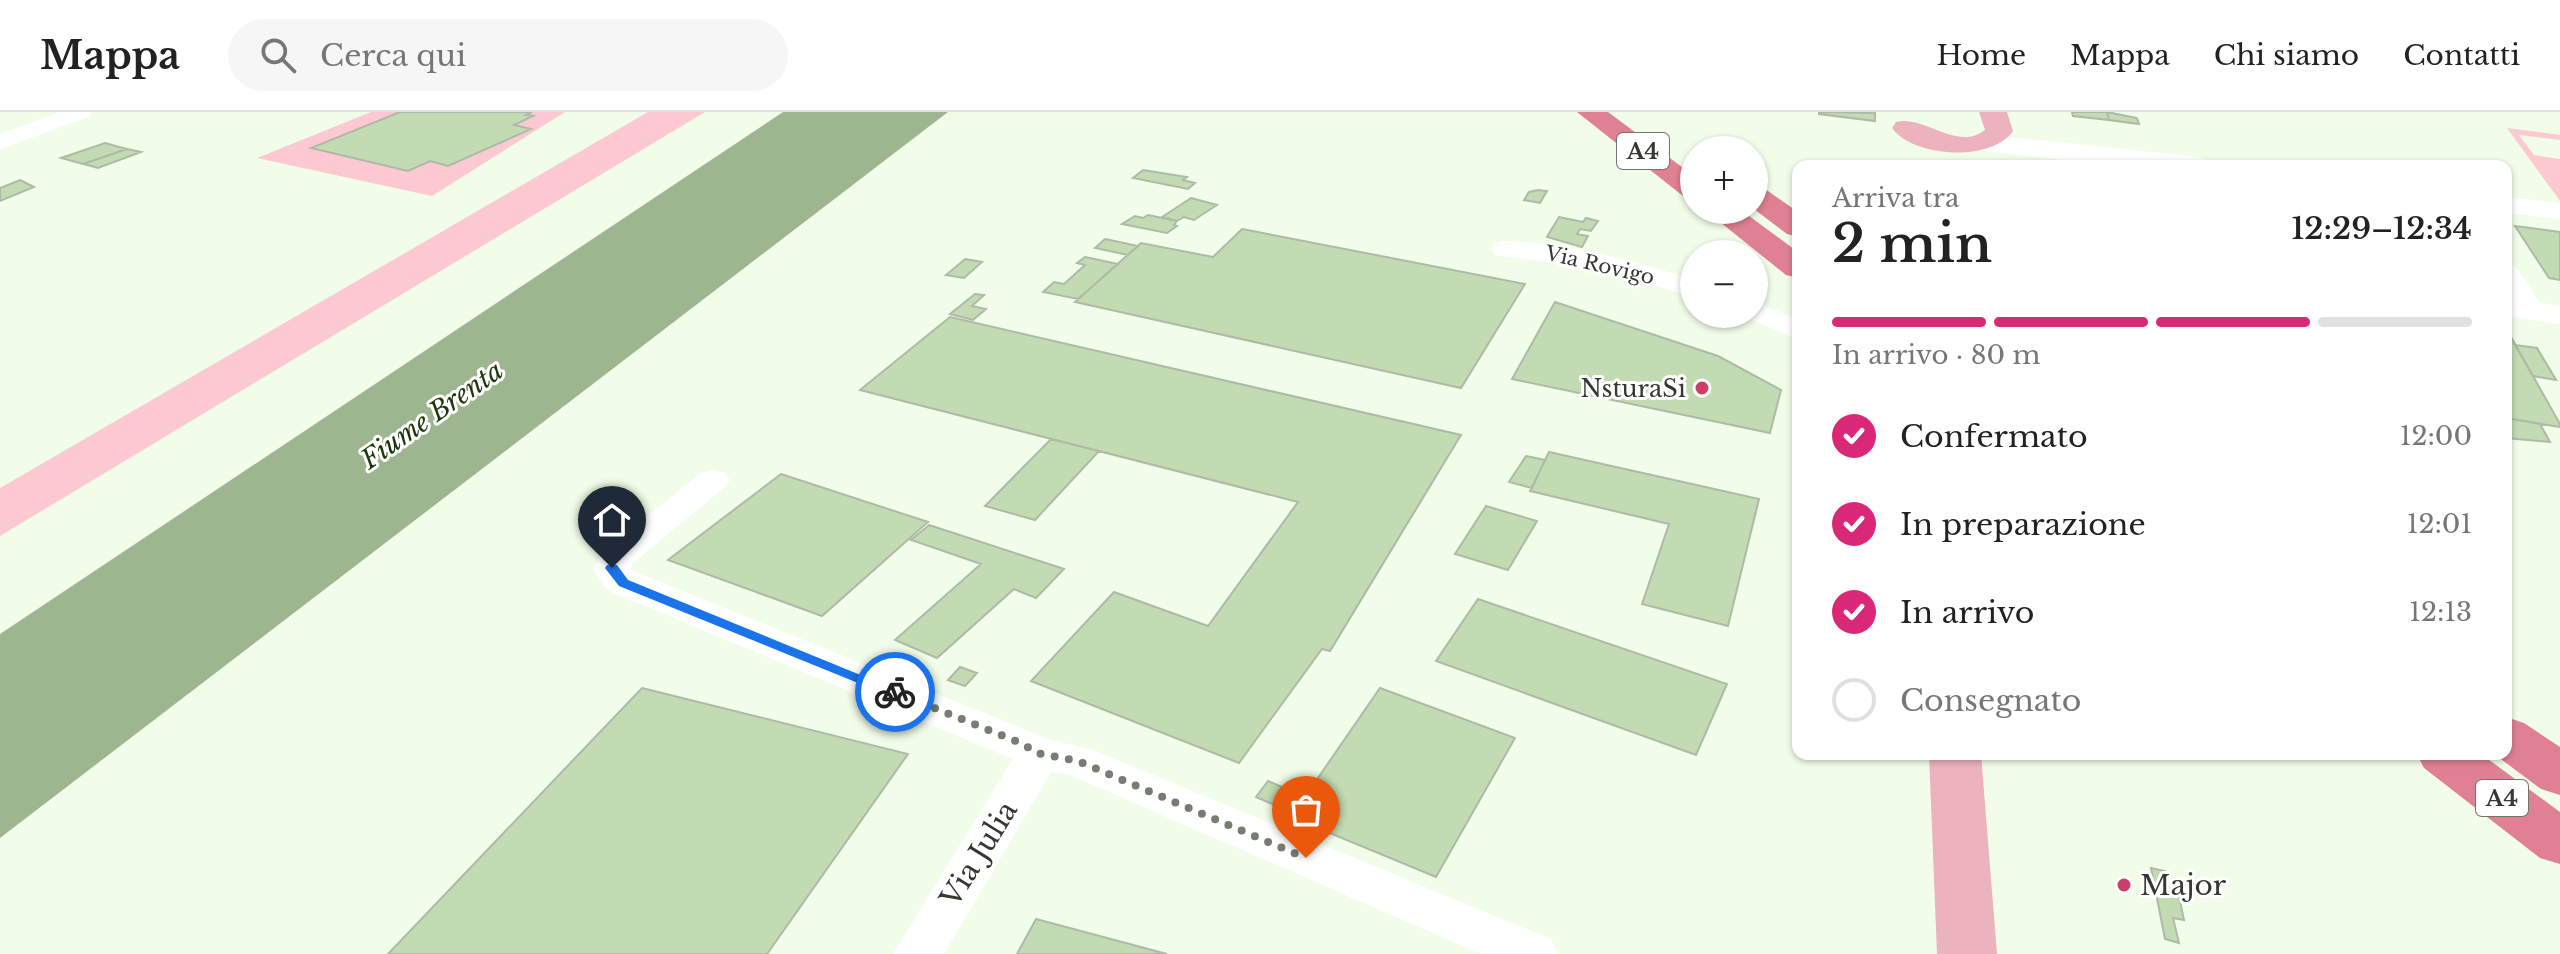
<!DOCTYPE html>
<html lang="it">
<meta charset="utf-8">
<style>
:root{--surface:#fff;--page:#f6f6f6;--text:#222;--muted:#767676;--line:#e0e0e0;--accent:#db2777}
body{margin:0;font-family:"Libre Baskerville",serif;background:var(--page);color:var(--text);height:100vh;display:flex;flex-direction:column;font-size:30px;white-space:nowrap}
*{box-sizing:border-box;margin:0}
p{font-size:26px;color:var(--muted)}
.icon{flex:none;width:44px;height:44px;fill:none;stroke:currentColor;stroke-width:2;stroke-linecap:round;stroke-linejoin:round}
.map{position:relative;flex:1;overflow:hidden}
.drawer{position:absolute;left:1792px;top:48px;width:720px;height:600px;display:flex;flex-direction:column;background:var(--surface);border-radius:16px;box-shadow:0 2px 6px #0004}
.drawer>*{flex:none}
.tools{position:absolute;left:1680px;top:24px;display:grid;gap:16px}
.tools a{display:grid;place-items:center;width:88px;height:88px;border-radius:50%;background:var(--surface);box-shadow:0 2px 6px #0004;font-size:40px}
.pin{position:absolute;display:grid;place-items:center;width:68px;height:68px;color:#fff;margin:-82px -34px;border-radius:50% 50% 50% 0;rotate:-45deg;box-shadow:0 0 8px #0007}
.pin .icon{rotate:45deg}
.courier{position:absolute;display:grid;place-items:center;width:80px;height:80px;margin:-40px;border:6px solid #1a73e8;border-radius:50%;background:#fff;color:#222;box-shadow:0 2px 10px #0007}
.overview em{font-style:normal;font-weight:600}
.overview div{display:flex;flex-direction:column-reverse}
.overview{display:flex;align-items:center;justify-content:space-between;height:136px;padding:0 40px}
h1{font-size:52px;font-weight:600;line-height:60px}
.bar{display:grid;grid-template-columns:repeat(4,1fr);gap:12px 8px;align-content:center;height:96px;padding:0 40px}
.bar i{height:10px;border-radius:6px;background:var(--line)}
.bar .current{background:var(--accent)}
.bar p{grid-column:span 4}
ol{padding:0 40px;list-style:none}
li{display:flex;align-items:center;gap:24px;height:88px}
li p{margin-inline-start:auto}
li .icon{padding:8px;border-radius:50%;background:var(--accent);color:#fff;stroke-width:4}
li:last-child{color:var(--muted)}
li i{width:44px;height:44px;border:4px solid var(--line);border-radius:50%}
header{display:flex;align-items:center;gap:48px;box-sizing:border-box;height:112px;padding:0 40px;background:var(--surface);border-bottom:2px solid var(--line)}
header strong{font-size:38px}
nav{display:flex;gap:44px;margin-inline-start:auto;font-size:28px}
.search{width:560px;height:72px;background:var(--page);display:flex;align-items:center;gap:20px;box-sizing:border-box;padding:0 28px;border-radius:44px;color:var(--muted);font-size:30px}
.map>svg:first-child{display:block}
.green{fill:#fcc9d2}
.water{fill:#9eb68f}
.building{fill:#c2dbb2;stroke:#aebaa7;stroke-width:2}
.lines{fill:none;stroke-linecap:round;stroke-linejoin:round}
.minor{fill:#fff;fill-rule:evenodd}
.tertiary{fill:#fff;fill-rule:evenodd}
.primary{fill:#ecb3bf;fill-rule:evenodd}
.motorway{fill:#e08094;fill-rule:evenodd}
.route{fill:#1a73e8}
.done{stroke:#767e71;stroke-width:8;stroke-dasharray:0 14.4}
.poi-dot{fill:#cc3e67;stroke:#fff;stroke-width:3}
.labels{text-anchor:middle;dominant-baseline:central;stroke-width:6;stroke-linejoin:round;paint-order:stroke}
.far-street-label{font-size:20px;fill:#343931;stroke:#fff}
.shield{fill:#fff;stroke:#71746f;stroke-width:2}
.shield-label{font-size:22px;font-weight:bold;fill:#343931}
.poi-label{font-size:24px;fill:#343931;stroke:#fff;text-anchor:end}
.water-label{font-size:26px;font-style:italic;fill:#1f360a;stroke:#fff}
.near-street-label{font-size:28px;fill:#343931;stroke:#fff}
.near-poi-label{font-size:28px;fill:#343931;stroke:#fff;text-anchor:start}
</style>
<header>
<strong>Mappa</strong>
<div class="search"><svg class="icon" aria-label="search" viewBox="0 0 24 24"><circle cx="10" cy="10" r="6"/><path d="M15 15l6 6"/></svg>Cerca qui</div>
<nav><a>Home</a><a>Mappa</a><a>Chi siamo</a><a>Contatti</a></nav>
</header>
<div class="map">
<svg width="2560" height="842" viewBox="0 0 2560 842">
<rect width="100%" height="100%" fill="#f1fde9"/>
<!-- green -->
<path class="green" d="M371,0H565L432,84L257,46Z
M648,0H705L0,424V376Z
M2507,16L2560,23V28L2519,23L2534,43L2560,47V89Z"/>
<!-- water -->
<path class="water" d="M783,0H948L0,726V522Z"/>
<!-- building -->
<path class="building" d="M400,0H532L526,3L533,4L514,13L531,17L448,54L430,49L408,59L311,36Z
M1819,0L1875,1V9L1819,2Z
M2072,0H2107L2109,8L2073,4Z
M2107,0L2137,6L2139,12L2109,8Z
M105,31L127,37L83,52L61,46Z
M127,37L141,40L98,56L83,52Z
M1143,58L1187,65L1183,68L1195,71L1188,77L1133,66Z
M20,68L34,75L0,89V76Z
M1538,78L1547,79L1540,91L1524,88L1529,80Z
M1191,86L1217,93L1194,108L1184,105L1177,109L1162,105Z
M1148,103L1177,109L1174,113L1177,114L1167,121L1122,112L1135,104L1143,106Z
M1559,105L1583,110L1586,106L1598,109L1591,119L1580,117L1577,122L1588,124L1582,135L1547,125Z
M2515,114L2560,120V168L2549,166Z
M1242,117L1525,172L1461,276L1075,190L1141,131L1213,145Z
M1105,127L1138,134L1128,143L1095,136Z
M1085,145L1118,152L1078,187L1043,180L1054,170L1064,172L1085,153L1077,151Z
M965,147L982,150L964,166L946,163Z
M975,182L984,183L972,194L986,197L973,208L950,202Z
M1555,190L1718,244L1781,278L1770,321L1512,267Z
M950,205L1461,323L1330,539L1322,537L1239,651L1031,569L1114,480L1208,514L1298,390L860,278Z
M2506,216L2560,312V315L2506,306Z
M2515,233L2537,236L2556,268L2533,264Z
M2506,306L2540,312L2550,330L2506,326Z
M1051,327L1099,339L1035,408L985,394Z
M1549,340L1759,387L1728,514L1642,492L1669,412L1530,379Z
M1526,344L1545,348L1532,376L1509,370Z
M781,362L928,410L822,504L668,448Z
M1486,394L1537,409L1508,458L1455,442Z
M929,413L1064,457L1036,486L1014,477L937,546L895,528L981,452L911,428Z
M1478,487L1727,572L1696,643L1436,549Z
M960,555L977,561L965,574L948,568Z
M642,576L908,642L767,842H388Z
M1380,576L1515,626L1436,765L1291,705Z
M1268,669L1289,678L1277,694L1256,685Z
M2151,756L2165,759L2170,782L2179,784L2184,808L2173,806L2179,831L2165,827Z
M1036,807L1167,842H1017Z"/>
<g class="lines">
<!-- minor -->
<path class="minor" d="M60,0H92L89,5L0,37V22Z
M2506,85L2560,91V107L2506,101Z
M1504,129C1569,131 1632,148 1694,168V185L1599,157L1495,143L1491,137L1495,131Z
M2506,152L2516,154L2540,191L2560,194V212L2506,204Z
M1754,190L1798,207V227L1744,205L1742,202H1754Z
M713,358L725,361L730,368L725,375L632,452L631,458L1048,627L1093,638L1551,827L1558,842H1481L1070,663L1051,660L944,842H893L1013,647L611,480L602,472L593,456L604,438L701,361Z"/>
<!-- tertiary -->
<path class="tertiary" d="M1981,22L2198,45L2208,48L2213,54H2116L1971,37L1967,31L1971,25Z"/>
<!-- primary -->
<path class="primary" d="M1979,0H2007L2013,19C1991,51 1912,45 1892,16L1896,10C1925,3 1957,40 1985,18Z
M1929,642H1981L1997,842H1937Z"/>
<!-- motorway -->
<path class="motorway" d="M1577,0H1608L1694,64V87L1683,84Z
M1754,74L1765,77L1798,100V125L1787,122L1754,97Z
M1705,98H1741L1798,140V166L1786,163Z
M2506,605L2524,611L2560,635V683L2541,677L2494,642H2506Z
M2417,642H2481L2560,700V752L2540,746L2424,656Z"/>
</g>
<!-- route -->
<path class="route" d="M607,453H617L628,468L902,580L895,585L890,584L619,474L605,456Z"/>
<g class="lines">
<!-- done -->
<path class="done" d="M895,580L1023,632L1037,641L1078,649L1306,746"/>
</g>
<!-- markers -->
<g class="poi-dot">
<circle cx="1702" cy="276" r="8"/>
<circle cx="2124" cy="773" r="8"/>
</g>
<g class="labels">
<!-- far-street labels -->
<g class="far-street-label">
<text transform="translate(1600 153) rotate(13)">Via Rovigo</text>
</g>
<!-- shield labels -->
<g class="shield">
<rect x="1617" y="21" width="52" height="36" rx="6"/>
<rect x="2476" y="668" width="52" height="36" rx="6"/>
</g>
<g class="shield-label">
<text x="1643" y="39">A4</text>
<text x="2502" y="686">A4</text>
</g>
<!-- poi labels -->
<g class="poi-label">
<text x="1686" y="276">NsturaSi</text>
</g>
<!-- water labels -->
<g class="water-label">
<text transform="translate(432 303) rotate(-35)">Fiume Brenta</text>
</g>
<!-- near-street labels -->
<g class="near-street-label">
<text transform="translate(979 742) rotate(-58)">Via Julia</text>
</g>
<!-- near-poi labels -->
<g class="near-poi-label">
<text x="2140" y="773">Major</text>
</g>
</g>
</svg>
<div class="tools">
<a>+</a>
<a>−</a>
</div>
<div class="pin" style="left:1306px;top:746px;background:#ea580c"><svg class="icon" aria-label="bag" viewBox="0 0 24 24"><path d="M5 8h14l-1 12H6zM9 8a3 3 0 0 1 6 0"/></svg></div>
<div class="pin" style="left:612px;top:456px;background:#1f2937"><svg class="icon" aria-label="home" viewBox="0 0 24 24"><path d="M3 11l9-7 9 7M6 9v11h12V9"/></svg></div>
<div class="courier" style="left:895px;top:580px"><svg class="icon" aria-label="bike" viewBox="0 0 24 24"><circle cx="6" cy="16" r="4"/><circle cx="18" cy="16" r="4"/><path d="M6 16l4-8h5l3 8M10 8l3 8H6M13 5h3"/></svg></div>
<section class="drawer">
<div class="overview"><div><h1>2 min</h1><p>Arriva tra</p></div><em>12:29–12:34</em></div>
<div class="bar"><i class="current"></i><i class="current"></i><i class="current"></i><i></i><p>In arrivo · 80 m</p></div>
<ol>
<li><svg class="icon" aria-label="check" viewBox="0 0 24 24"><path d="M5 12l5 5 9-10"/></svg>Confermato<p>12:00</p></li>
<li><svg class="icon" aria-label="check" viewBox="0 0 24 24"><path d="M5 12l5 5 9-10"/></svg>In preparazione<p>12:01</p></li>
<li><svg class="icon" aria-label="check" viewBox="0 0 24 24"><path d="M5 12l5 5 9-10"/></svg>In arrivo<p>12:13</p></li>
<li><i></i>Consegnato</li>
</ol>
</section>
</div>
